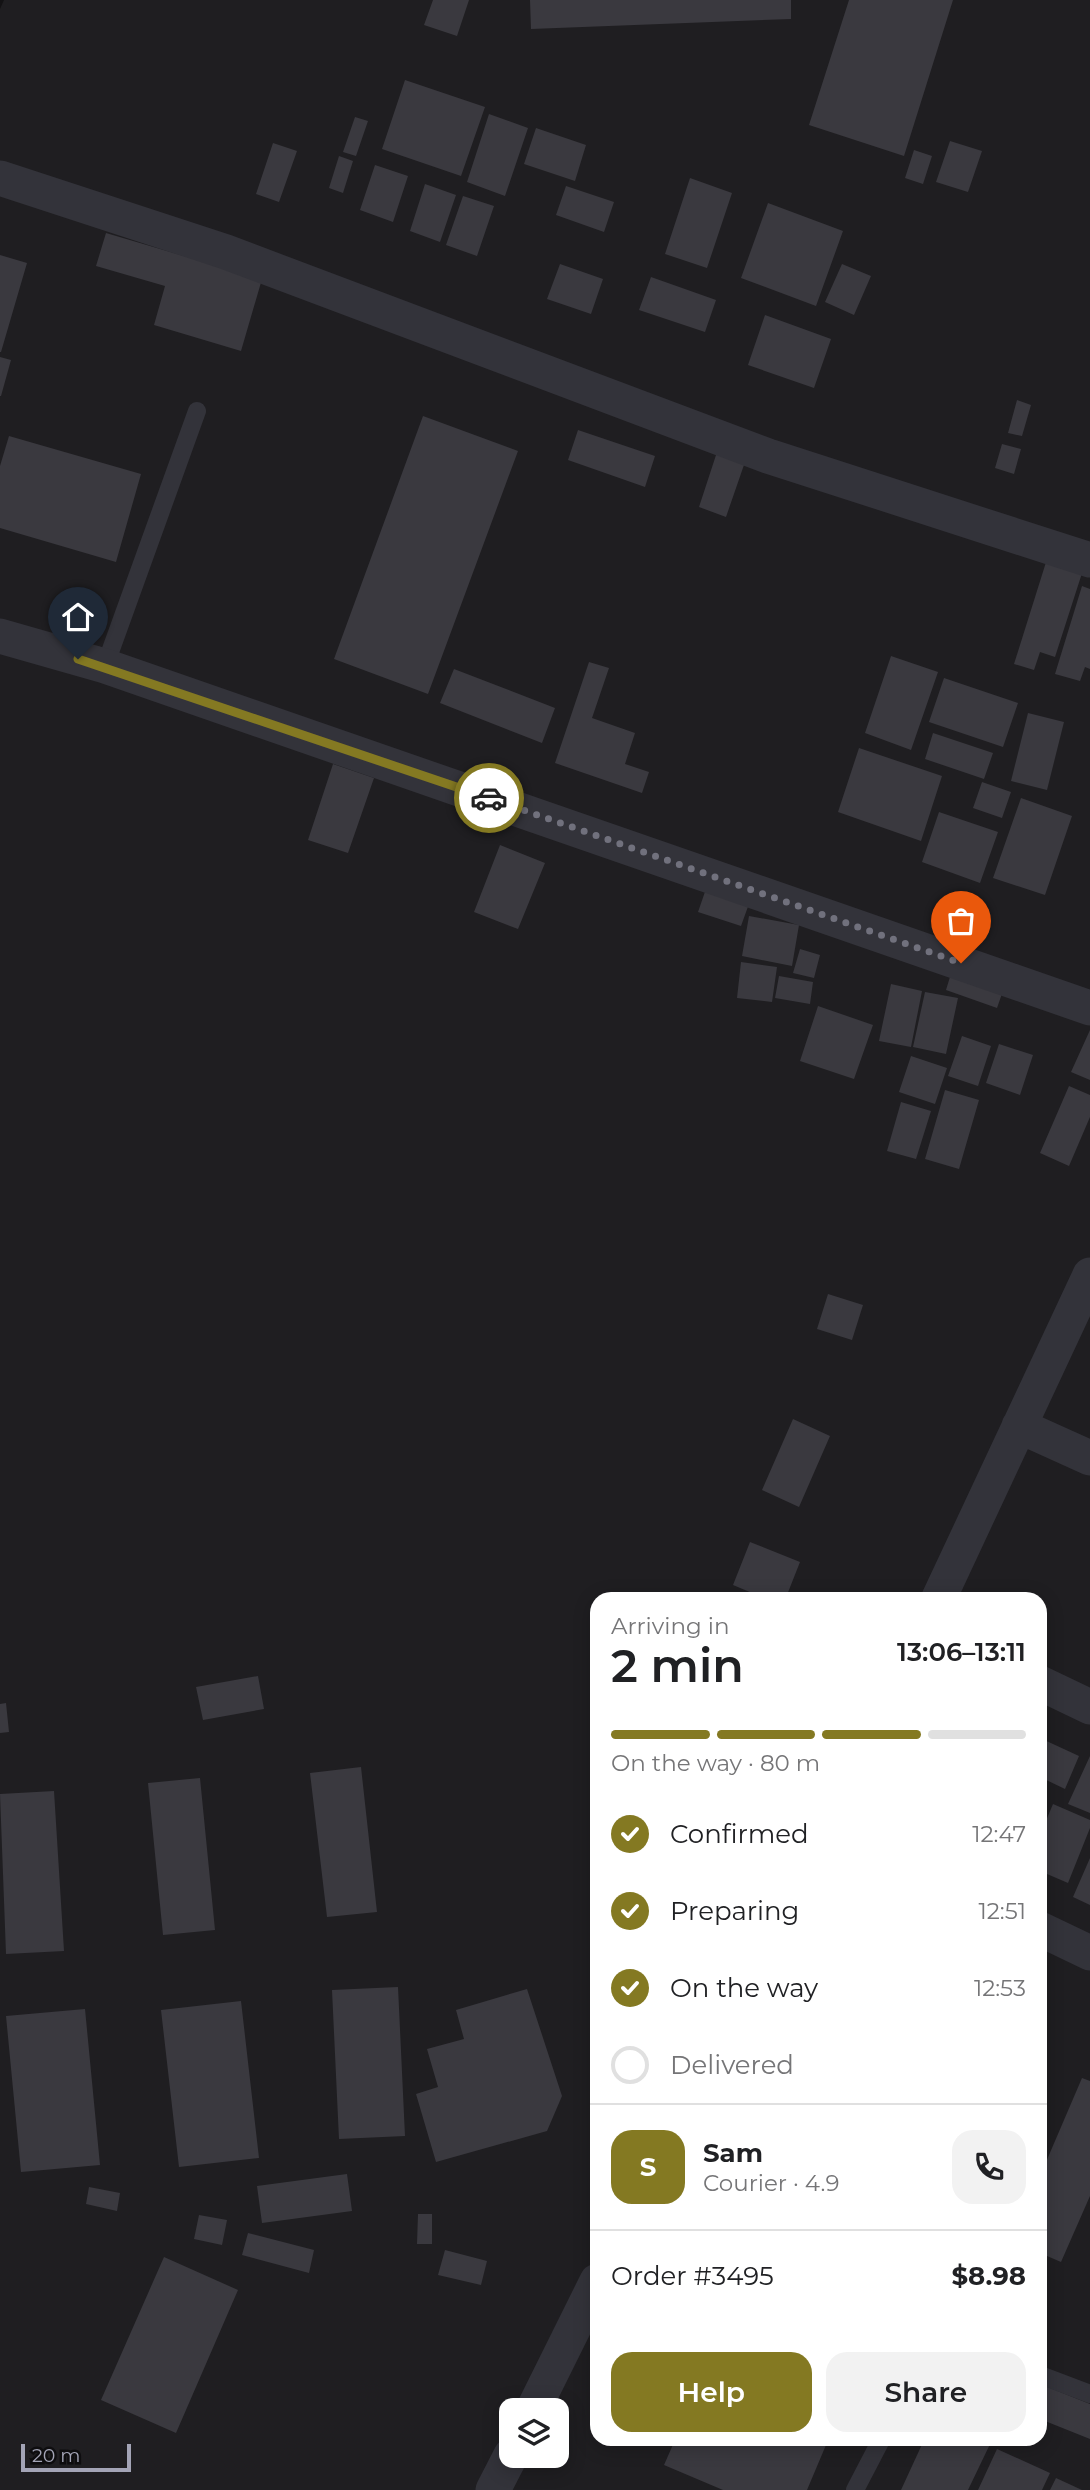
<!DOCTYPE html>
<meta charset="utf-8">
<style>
:root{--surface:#fff;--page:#f2f2f2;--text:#202124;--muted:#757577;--line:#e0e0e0;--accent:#847922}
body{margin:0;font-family:Montserrat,sans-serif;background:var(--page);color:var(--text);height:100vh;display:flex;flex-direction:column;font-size:26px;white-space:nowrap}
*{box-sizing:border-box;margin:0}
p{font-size:23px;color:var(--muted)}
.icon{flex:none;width:38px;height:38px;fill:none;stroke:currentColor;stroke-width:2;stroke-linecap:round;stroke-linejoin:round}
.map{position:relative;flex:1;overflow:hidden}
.sheet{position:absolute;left:590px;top:1592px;width:457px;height:854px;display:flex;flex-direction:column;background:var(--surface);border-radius:21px;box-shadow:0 4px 18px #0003}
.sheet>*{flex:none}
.controls{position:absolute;left:499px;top:2398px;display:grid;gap:14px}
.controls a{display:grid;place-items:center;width:70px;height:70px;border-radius:14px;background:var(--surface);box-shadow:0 4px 18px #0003;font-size:35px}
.scale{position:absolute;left:21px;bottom:18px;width:110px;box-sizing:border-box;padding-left:7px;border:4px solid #a3a4b6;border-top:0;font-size:19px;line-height:24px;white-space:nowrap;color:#a3a4b6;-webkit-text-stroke:5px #0e0d0f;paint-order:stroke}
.pin{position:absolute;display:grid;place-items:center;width:60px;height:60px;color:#fff;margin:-72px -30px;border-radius:50% 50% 50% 0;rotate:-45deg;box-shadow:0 0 7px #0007}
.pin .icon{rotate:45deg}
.courier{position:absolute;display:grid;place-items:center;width:70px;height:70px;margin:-35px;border:5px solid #847922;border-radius:50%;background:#fff;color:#222;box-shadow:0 2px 9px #0007}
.overview em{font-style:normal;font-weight:600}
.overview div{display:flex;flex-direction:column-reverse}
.overview{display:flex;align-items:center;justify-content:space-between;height:119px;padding:0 21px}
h1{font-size:46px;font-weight:600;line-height:52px}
.bar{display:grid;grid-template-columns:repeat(4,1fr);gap:10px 7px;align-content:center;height:84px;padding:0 21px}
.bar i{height:9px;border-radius:5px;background:var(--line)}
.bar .active{background:var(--accent)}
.bar p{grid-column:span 4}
.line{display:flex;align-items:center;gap:18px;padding:0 21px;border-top:2px solid var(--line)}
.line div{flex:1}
.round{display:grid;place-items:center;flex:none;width:74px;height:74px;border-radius:21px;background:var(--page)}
ol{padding:0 21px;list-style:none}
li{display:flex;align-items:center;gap:21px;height:77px}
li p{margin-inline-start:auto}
li .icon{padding:7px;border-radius:50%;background:var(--accent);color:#fff;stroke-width:4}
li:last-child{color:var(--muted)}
li i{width:38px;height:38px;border:4px solid var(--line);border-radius:50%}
.primary-button{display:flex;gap:14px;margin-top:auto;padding:14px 21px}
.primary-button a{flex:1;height:80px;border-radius:21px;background:var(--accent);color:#fff;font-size:28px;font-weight:600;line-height:80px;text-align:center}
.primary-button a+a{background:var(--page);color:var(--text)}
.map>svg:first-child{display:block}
.built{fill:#1f1e21;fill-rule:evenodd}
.building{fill:#3a393f}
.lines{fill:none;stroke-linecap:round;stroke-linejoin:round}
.service{stroke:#33333a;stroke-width:18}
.minor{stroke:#33333a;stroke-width:35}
.done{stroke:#71717d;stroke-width:7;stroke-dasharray:0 12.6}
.route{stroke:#847922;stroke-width:9}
</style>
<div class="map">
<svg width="1090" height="2490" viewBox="0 0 1090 2490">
<rect width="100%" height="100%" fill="#131214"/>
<!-- built -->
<path class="built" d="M4,0H1090V2490H0V9ZM597,1600H1040V2440H597ZM511,2410H556V2455H511Z"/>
<!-- building -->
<path class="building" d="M433,0H469L457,36L424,25Z
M530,0H791V19L531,29Z
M849,0H953L904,156L809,125Z
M405,80L485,107L461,176L382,149Z
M489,114L528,128L505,196L467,182Z
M355,117L368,121L356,156L343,152Z
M536,128L586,145L575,181L524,164Z
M950,141L982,151L968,192L936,182Z
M273,143L297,151L279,202L256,194Z
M914,150L932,156L923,184L905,178Z
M339,156L353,161L343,193L329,188Z
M375,165L408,176L393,222L360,210Z
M690,178L732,193L707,268L665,254Z
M425,184L456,195L440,242L410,231Z
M566,186L614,202L604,232L556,215Z
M463,196L494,206L477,256L446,245Z
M768,203L843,231L816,306L741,278Z
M106,233L262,279L241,351L154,325L165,286L96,266Z
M0,255L27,263L1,352H0Z
M560,264L603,279L591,314L547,299Z
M842,264L871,276L854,315L825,302Z
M651,277L716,300L705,332L639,310Z
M765,315L831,339L814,388L748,365Z
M0,357L11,360L1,396H0Z
M1017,400L1031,405L1022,436L1008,433Z
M423,416L518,451L428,694L334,659Z
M578,430L655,456L645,487L568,460Z
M9,436L141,474L116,562L0,528V466Z
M1002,444L1021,449L1014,474L995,468Z
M717,452L745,462L726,517L699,507Z
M1047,559L1083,570L1055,657L1040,652L1034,670L1014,664Z
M1082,586L1090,589V669L1085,667L1080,681L1055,674Z
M891,656L938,672L911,750L865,733Z
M589,662L609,668L592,718L635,733L625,764L649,772L642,793L555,763Z
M454,669L555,708L542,743L440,703Z
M944,678L1018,703L1003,747L929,722Z
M1028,713L1064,722L1047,790L1011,781Z
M933,733L993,753L984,779L925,759Z
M859,748L942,776L921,841L838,812Z
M333,764L374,778L348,853L308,840Z
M982,782L1011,792L1002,818L973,808Z
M1021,798L1072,816L1045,895L993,878Z
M939,812L998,832L980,883L922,862Z
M500,845L545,863L518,929L474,912Z
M707,886L750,901L741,926L698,912Z
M749,916L799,925L792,966L742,956Z
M800,949L820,955L814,978L793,973Z
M741,962L777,967L772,1002L737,998Z
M953,967L1005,985L997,1008L946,990Z
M779,976L813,982L810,1004L775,998Z
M891,984L922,991L911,1047L879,1041Z
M925,992L958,998L946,1054L913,1047Z
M818,1006L873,1025L854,1079L800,1061Z
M1090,1030V1080L1071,1072Z
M962,1036L991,1046L978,1086L948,1076Z
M999,1044L1033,1055L1020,1095L986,1083Z
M911,1056L947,1068L935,1104L899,1092Z
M1069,1086L1090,1095V1117L1069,1166L1040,1153Z
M945,1090L979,1100L959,1169L925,1159Z
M901,1102L931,1111L916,1159L887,1151Z
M828,1294L863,1305L852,1340L817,1329Z
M793,1419L830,1436L799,1507L762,1490Z
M750,1542L800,1562L785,1600H769L733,1585Z
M258,1676L264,1709L203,1720L196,1687Z
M6,1703L9,1732L0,1733V1704Z
M1040,1738L1079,1756L1065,1789L1040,1777Z
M1090,1756V1813L1068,1804Z
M361,1767L377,1912L327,1917L310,1773Z
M200,1778L215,1930L163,1935L148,1783Z
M54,1791L64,1951L6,1954L0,1794Z
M1053,1804L1090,1820V1828L1068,1883L1040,1871V1835Z
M1090,1858V1905L1073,1897Z
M398,1987L405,2136L339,2139L332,1990Z
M527,1989L562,2096L547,2131L436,2162L416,2094L438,2087L427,2049L464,2039L456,2010Z
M241,2001L259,2158L179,2167L161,2010Z
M85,2009L100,2165L21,2172L6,2016Z
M1082,2078L1090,2081V2196L1061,2262L1040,2253V2176Z
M347,2174L352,2211L262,2223L257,2186Z
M89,2187L120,2193L117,2211L86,2204Z
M418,2214H432V2244H417Z
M199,2215L227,2220L222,2245L194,2239Z
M248,2233L314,2250L309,2273L242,2255Z
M445,2250L487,2261L481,2285L438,2275Z
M164,2257L238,2290L176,2433L101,2400Z
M1040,2384L1090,2404V2439L1040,2419Z
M675,2440H814L826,2445L807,2490H723L664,2465Z
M924,2440H992L968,2490H901Z
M997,2449L1050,2473L1042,2490H978Z
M1056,2478L1082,2490H1050Z"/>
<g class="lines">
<!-- service -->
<path class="service" d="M105,666L197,411
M1040,2375L1090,2394
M855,2490L881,2440"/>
<!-- minor -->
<path class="minor" d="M0,178L226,252L768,456L1090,560
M0,636L105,666L1090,1008
M1019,1426L1090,1458
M938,1600L1090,1275
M1040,1683L1090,1707
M1040,1929L1090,1953
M533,2410L597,2281
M493,2490L511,2455"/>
</g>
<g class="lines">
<!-- done -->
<path class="done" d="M489,798L961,963"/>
<!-- route -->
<path class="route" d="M78,659L489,798"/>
</g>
</svg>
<div class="controls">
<a><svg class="icon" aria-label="layers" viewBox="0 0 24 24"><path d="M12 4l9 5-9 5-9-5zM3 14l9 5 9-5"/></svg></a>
</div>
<div class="scale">20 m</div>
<div class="pin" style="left:961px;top:963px;background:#ea580c"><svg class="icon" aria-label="bag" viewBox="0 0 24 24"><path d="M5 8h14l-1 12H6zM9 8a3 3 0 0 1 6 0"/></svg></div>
<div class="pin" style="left:78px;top:659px;background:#1f2937"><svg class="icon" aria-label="home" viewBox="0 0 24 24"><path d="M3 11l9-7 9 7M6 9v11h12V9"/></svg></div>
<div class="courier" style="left:489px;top:798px"><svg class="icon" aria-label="car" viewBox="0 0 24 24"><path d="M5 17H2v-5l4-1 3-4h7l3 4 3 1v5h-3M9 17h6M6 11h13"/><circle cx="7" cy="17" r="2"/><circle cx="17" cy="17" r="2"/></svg></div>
<section class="sheet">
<div class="overview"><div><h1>2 min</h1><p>Arriving in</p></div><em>13:06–13:11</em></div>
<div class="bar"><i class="active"></i><i class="active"></i><i class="active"></i><i></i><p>On the way · 80 m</p></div>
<ol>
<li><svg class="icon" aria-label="check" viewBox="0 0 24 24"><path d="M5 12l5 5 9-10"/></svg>Confirmed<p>12:47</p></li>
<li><svg class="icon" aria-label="check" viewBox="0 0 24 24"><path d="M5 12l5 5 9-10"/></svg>Preparing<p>12:51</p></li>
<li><svg class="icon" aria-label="check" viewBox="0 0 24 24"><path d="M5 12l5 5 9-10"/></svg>On the way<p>12:53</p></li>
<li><i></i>Delivered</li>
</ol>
<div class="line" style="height:126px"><b class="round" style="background:var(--accent);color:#fff">S</b><div><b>Sam</b><p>Courier · 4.9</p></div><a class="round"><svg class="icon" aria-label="phone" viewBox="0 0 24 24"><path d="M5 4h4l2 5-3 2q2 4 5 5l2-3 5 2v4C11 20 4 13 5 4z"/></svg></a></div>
<div class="line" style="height:91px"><div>Order #3495</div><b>$8.98</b></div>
<div class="primary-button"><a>Help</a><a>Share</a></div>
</section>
</div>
